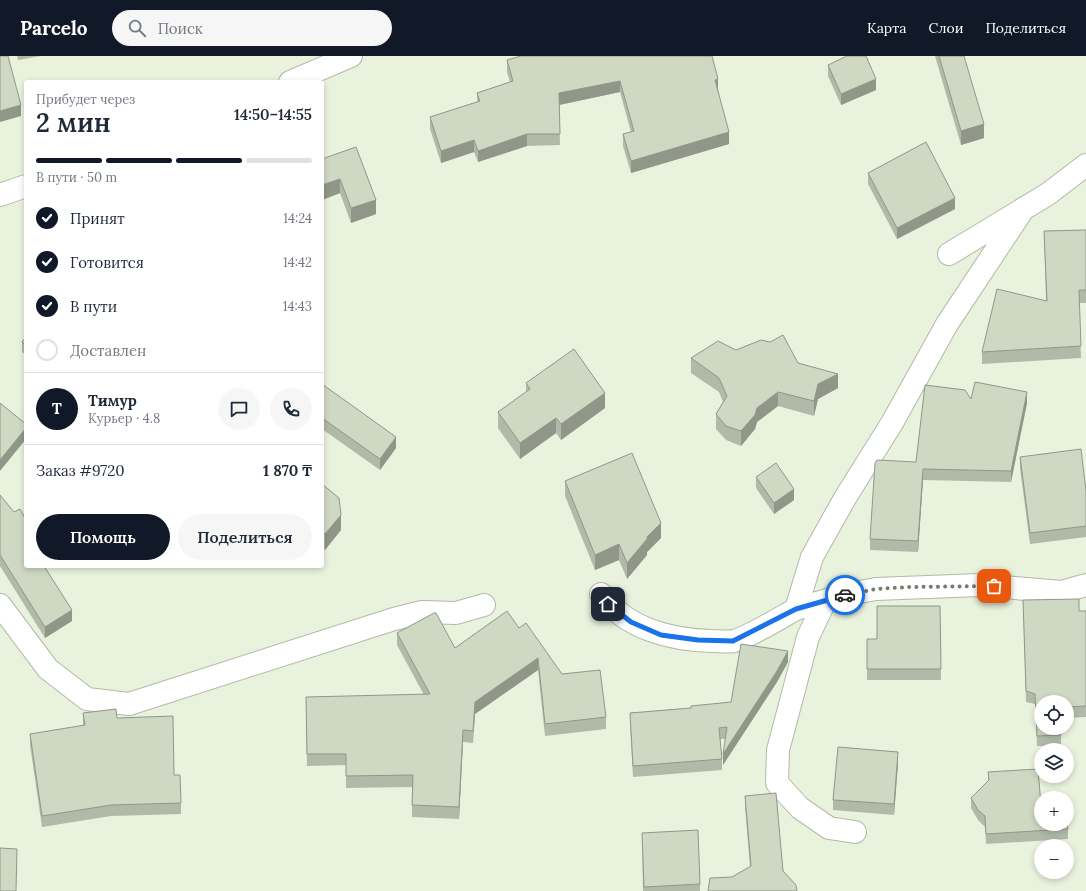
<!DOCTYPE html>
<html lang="ru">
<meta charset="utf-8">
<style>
:root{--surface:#fff;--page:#f6f6f7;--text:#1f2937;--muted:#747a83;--line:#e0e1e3;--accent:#111827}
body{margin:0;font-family:Lora,serif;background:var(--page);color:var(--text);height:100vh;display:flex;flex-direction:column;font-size:15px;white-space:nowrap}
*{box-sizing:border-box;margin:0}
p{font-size:13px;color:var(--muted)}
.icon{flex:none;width:22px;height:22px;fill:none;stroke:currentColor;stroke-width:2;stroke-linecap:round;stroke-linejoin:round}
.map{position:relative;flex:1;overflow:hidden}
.panel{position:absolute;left:24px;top:24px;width:300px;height:488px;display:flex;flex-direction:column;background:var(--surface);border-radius:4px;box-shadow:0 2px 6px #0003}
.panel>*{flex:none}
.controls{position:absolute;left:1034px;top:639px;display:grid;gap:8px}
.controls a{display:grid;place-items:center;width:40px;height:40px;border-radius:50%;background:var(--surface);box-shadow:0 2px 6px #0003;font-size:20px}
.pin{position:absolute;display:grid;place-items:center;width:34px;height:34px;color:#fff;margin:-17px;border-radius:8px;box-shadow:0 2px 6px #0006}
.courier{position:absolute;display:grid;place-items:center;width:40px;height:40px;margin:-20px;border:3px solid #1a73e8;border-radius:50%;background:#fff;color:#222;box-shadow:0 1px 5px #0007}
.summary em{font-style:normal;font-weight:600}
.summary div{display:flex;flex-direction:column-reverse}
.summary{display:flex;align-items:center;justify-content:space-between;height:68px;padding:0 12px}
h1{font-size:26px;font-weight:600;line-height:30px}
.bar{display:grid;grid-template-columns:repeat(4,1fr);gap:6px 4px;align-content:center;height:48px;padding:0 12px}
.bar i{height:5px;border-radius:3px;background:var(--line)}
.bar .selected{background:var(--accent)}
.bar p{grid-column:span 4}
.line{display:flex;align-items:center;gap:10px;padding:0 12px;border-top:1px solid var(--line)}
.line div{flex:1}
.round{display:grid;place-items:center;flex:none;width:42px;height:42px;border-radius:21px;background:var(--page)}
ol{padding:0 12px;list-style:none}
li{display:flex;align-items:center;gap:12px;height:44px}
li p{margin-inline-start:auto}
li .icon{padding:4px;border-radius:50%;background:var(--accent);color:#fff;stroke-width:4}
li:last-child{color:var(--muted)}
li i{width:22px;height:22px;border:2px solid var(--line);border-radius:50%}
.action{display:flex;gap:8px;margin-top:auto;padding:8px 12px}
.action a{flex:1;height:46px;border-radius:24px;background:var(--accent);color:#fff;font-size:16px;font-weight:600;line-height:46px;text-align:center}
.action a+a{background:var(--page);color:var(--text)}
header{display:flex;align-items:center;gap:24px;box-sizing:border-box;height:56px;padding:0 20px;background:var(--accent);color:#fff}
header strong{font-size:19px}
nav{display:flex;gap:22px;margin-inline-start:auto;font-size:14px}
.search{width:280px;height:36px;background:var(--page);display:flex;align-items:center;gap:10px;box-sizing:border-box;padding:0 14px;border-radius:22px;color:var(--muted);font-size:15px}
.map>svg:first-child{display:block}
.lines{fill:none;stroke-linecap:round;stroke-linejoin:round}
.street-casing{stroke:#b1baa6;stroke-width:24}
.street{stroke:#fff;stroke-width:22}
.wall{fill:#b1baa8}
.shaded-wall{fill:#909788}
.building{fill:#ced8c3;stroke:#909788}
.done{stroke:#757b6e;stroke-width:4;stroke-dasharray:0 7.2}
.route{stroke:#1a73e8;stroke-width:5}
</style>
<header>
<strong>Parcelo</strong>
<div class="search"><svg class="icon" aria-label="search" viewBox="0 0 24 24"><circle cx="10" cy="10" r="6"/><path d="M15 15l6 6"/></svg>Поиск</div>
<nav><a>Карта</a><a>Слои</a><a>Поделиться</a></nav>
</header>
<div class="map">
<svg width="1086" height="835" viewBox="0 0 1086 835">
<rect width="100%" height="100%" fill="#e9f2dd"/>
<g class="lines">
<defs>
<path id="street" d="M290,26L351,0
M0,139L26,130
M949,198L1048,138L1086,109
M601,538C626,573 671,584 712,585C719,585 727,586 734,585C751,580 780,562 796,553L812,501L845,442L892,367L947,268L1024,152
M825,545L808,581L778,694L777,727L800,752L829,772L855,776
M0,549L48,613L87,643L129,648L394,563L422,556L456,557L484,549
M796,553L848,538L876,533L980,529L1061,536L1086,529"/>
</defs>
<!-- street casing -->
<use href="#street" class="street-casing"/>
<!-- street -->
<use href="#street" class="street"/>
</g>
<!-- wall -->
<path class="wall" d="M17,0H41L18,4Z
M935,0H964L984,82L961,89Z
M507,4L718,34L729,88L631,117L623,90V78L631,76L620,36L559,49L560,89L527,90L478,106L474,96L441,107L430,73V61L477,46V37L510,26L507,16Z
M828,9L876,34L841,49L828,20Z
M322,103L376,158L351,167L340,137L322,144Z
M868,117L955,153L897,183L868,128Z
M1086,174V247H1079L1081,302L982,308V296L1046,245L1044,175Z
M26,281V299L22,296V286Z
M736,294L798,307L838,332L818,343L814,360L778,350L757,366L755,373L741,390L726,384L716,373V358L723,346L719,336L691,317V302Z
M526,327L605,352L561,384L556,377L520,403L498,372V356L526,336Z
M322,328L396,392L380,414L322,373Z
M971,343L1027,347L1011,426L923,424L918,496L870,494V483L916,406Z
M1020,401L1086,435V481L1030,488L1020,412Z
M756,421L794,444L774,458L756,432Z
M565,425L661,482L647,496V499L627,523L619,504L595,514L565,440Z
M322,428L341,474L325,494L322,492Z
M0,439L26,510L72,565L45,582L0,510Z
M1023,544L1079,555H1086V661L1067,662V646H1041L1061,672V690H1037L1035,648L1026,646Z
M940,550L941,624H867V583H877Z
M519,572L562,618L606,661V673L545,680L538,614L475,658L473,687L463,686L459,763L412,761V731L346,732V709L307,710L306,653L424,639L397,589V577L455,592Z
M788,606L777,626L723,709L726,683H720L722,703V714L633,721L630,668V657L691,652L731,646Z
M83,657L117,662L174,719L181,747V758L111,760L42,771L30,689V678L83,670Z
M898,707L894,759L833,754V744Z
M988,716L1041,749L1068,773V783L986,788L985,771L978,764L971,752V742L988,725Z
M745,740L783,815L732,821L750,811L745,751Z
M642,777L700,828V835H643Z"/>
<!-- shaded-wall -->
<path class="shaded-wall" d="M718,23V34L715,35V24Z
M876,23V34L841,49V38Z
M620,25V36L559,49V37Z
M21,49V60L0,66V55Z
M984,68V82L961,89V75Z
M729,76V88L631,117V105Z
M527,78V90L478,106V95Z
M474,84V96L441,107V95Z
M340,123V137L322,144V129Z
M955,142V153L897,183V172Z
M376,144V158L351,167V152Z
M838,318V332L818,343L814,360V345L818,328Z
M778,336V350L757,366L755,373L741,390V375L757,352Z
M1027,336V347L1011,426V415Z
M605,337V352L561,384V368Z
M556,362V377L520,403V387Z
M26,372V383L0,415V404Z
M396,381V392L380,414V403Z
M923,413V424L918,496V485Z
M794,433V444L774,458V447Z
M341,459V474L325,494V478Z
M661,467V482L647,496V499L627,523V507L647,481Z
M619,488V504L595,514V499Z
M72,554V565L45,582V571Z
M788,595V606L777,626L723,709V698Z
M538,602V614L475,658L473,687L475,646Z
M463,674V686L459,763V751Z
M898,696V707L894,759V748Z"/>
<!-- building -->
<path class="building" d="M0,0H8L21,49L0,55Z
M521,0H712L718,23L715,24L729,76L631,105L623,78L634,75L620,25L559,37L560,78H527L478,95L474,84L441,95L430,61L480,45L477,37L513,25L507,4Z
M847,0H866L876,23L841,38L828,9Z
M939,0H964L984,68L961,75Z
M926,86L955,142L897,172L868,117Z
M356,91L376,144L351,152L340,123L322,129V103Z
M1086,174V234H1079L1081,290L982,296L997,233L1047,245L1044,175Z
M783,279L798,307L838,318L818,328L814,345L778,336L757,352L755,359L741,375L726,370L716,358L727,340L719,322L691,302L718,285L736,294L761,284L770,286Z
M26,281V290L22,286Z
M574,293L605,337L561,368L556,362L520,387L498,356L530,333L526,327Z
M975,326L1027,336L1011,415L923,413L918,485L870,483L875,407L877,404L916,406L925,329L965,334L971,343Z
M322,328L396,381L380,403L322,362Z
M0,347L26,368V372L0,404Z
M1081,393L1086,435V470L1030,477L1020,401Z
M632,397L661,467L647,481V483L627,507L619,488L595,499L565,425Z
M776,407L794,433L774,447L756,421Z
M322,428L339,442L341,459L325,478L322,476Z
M0,439L14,456L20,453L26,464V510H44L72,554L45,571L0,499Z
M1079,543V555H1086V650L1067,651V646H1041V672H1061V679L1037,680L1035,638L1026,635L1023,544Z
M877,550H940L941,613H867V583H877Z
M507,555L519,572L526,567L562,618L600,614L606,661L545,668L538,602L475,646L473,675L463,674L459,751L412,749L413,719L346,720V698H307L306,641L430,638L397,577L434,557H436L455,592Z
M741,588L788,595L777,615L723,698L727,671L719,672L722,703L633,710L630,657L691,652V650L731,646Z
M116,653L117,662L173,660L174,719H180L181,747L111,749L42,760L30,678L85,669L83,657Z
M838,691L898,696L894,748L833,744Z
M1038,713L1041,749V768H1067V764L1068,773L986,778L985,760L978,754L971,742L989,724L988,716Z
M776,737L783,815L796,829L797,835H708L710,822L732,821L751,810L745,740Z
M698,774L700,828L644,831L642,777Z
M0,792L17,793L16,835H0Z"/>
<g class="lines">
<!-- done -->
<path class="done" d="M845,539L876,533L909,531L994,530"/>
<!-- route -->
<path class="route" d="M608,548L631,566L661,579L698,584L733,585L796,553L845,539"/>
</g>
</svg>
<div class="controls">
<a><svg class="icon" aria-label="locate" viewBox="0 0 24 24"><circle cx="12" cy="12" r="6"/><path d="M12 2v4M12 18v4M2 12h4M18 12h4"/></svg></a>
<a><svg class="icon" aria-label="layers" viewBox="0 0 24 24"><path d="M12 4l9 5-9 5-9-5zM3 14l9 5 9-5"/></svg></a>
<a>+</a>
<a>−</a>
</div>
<div class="pin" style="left:994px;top:530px;background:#ea580c"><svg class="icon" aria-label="bag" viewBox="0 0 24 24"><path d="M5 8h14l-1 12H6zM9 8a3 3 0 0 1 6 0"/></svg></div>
<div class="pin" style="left:608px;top:548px;background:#1f2937"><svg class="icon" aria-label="home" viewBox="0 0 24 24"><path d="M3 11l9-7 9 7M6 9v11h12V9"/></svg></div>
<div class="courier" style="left:845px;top:539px"><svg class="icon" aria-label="car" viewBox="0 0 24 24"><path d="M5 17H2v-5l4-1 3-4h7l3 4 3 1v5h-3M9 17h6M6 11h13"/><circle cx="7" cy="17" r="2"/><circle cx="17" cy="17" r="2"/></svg></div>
<section class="panel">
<div class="summary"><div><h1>2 мин</h1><p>Прибудет через</p></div><em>14:50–14:55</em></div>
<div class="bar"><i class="selected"></i><i class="selected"></i><i class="selected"></i><i></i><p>В пути · 50 m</p></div>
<ol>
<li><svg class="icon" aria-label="check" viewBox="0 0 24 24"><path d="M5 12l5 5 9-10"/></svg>Принят<p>14:24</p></li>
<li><svg class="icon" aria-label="check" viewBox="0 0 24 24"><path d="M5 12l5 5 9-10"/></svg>Готовится<p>14:42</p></li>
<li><svg class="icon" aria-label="check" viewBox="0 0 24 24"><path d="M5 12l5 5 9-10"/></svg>В пути<p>14:43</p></li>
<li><i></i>Доставлен</li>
</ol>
<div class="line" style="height:72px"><b class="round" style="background:var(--accent);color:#fff">Т</b><div><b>Тимур</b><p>Курьер · 4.8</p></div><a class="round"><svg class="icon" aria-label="chat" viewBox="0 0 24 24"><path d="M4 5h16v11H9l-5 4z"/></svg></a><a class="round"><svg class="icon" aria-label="phone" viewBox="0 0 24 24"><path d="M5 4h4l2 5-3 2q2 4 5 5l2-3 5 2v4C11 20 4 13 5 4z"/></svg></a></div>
<div class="line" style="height:52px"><div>Заказ #9720</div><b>1 870 ₸</b></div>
<div class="action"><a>Помощь</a><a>Поделиться</a></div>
</section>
</div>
